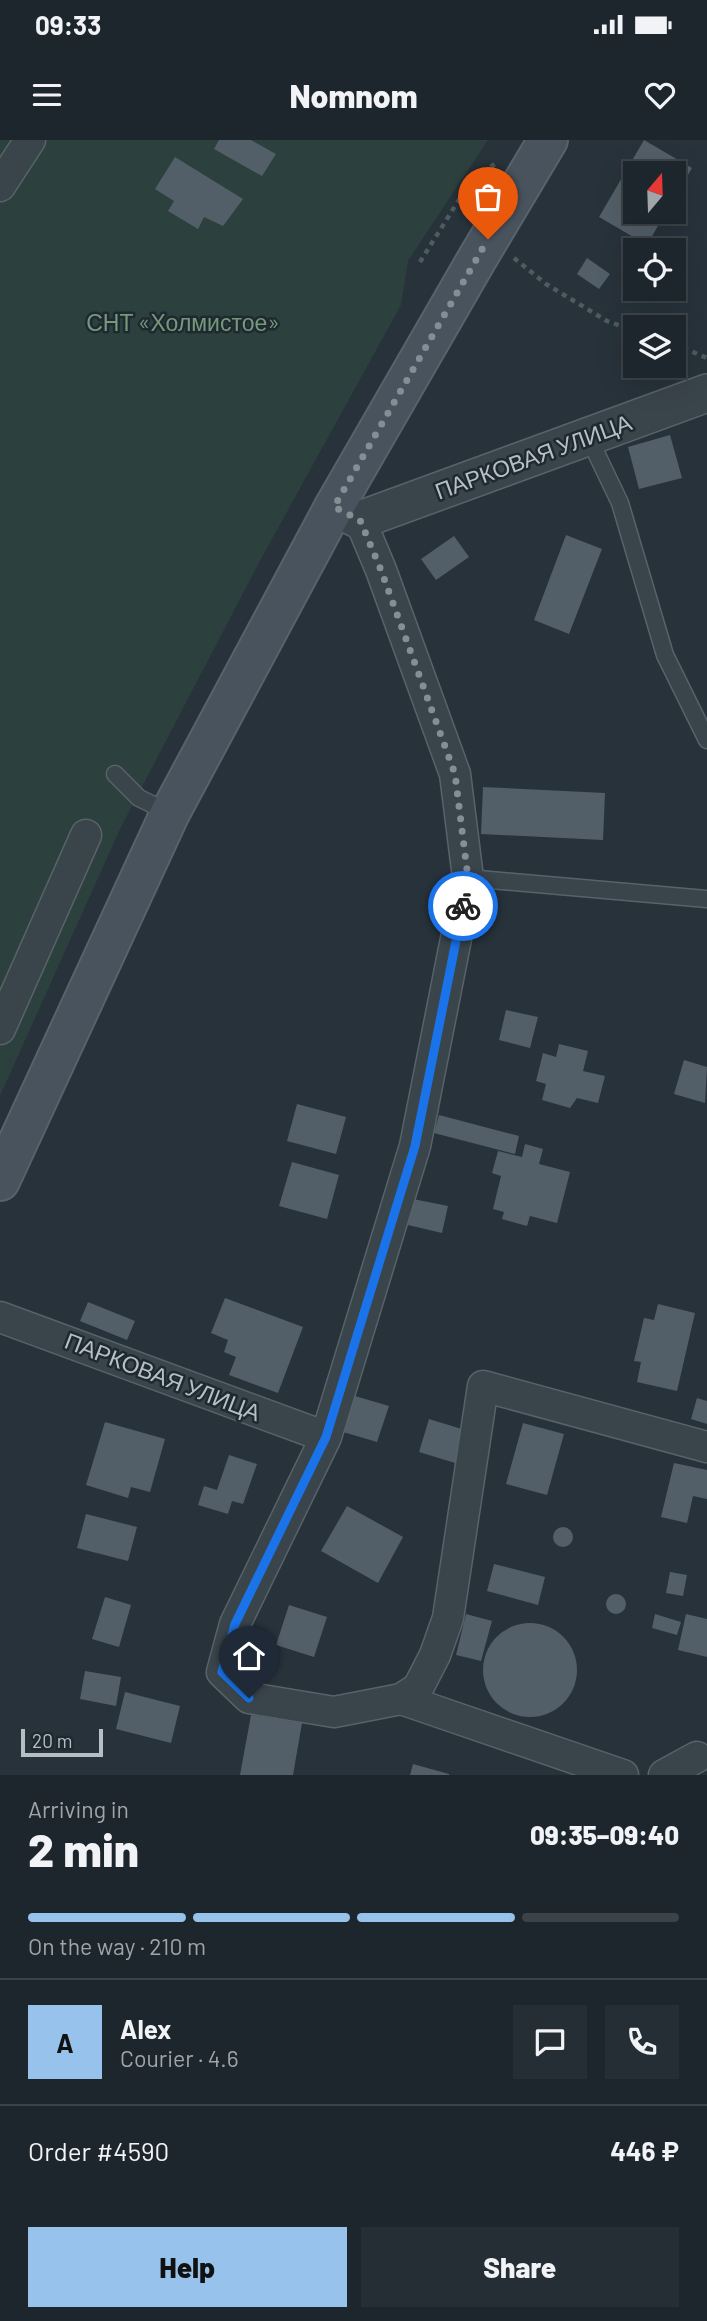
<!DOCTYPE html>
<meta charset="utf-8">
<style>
:root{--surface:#1d262c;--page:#252e34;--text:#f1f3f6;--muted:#a0a5a9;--line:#3b4348;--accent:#97c2eb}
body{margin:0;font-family:Barlow,sans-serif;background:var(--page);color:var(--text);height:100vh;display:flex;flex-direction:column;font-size:26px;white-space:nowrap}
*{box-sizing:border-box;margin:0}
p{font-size:23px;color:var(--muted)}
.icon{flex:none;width:38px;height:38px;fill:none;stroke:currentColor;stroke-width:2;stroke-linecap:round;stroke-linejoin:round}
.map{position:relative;height:1635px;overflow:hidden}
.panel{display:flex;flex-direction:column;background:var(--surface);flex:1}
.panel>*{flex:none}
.needle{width:46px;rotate:19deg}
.buttons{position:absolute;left:623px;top:21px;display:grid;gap:14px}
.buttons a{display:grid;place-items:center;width:63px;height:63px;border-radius:0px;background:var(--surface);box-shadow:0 7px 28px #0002,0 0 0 2px var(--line);font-size:35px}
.scale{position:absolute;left:21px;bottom:18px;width:82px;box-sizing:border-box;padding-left:7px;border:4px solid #b6bfc6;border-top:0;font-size:19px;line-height:24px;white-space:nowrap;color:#b6bfc6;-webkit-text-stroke:5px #1f2930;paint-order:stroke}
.pin{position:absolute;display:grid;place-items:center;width:60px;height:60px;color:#fff;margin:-72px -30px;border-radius:50% 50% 50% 0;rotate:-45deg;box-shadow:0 0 7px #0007}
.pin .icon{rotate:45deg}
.courier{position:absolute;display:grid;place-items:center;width:70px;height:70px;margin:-35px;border:5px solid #1a73e8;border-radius:50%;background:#fff;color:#222;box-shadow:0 2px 9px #0007}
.headline em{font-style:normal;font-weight:800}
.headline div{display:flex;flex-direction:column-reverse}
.headline{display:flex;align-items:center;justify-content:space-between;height:119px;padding:0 28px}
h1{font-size:46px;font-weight:800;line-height:52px}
.bar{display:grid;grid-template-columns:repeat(4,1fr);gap:10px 7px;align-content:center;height:84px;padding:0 28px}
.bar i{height:9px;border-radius:5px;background:var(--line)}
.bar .current{background:var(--accent)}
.bar p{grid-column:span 4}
.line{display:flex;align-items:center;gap:18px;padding:0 28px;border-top:2px solid var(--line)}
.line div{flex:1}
.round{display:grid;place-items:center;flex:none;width:74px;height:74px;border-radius:0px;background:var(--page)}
.action{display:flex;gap:14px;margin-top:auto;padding:14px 28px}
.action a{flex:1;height:80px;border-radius:0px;background:var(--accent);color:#111;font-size:28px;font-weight:800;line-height:80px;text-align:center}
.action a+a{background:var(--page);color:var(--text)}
.status{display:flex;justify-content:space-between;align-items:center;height:49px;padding:0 35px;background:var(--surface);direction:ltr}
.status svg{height:19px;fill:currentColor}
header{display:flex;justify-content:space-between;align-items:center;height:91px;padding:0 28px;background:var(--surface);font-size:32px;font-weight:800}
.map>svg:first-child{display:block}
.green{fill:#2c403e}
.building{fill:#535f68}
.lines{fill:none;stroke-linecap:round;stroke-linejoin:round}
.service-casing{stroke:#586269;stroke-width:19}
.minor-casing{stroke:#586269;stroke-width:33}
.tertiary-casing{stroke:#586269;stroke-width:40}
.secondary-casing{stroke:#586269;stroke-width:42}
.path{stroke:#4b5d5c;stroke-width:4.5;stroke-dasharray:5 5;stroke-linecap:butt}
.service{stroke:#3a444b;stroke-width:16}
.minor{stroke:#3a444b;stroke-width:30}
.tertiary{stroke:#3a444b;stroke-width:37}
.secondary{stroke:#49535e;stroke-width:38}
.done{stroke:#848e95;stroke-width:7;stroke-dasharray:0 12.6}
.route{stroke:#1a73e8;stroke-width:9}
.labels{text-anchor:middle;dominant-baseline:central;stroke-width:5;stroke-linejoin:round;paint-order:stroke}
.park-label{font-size:23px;fill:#77997b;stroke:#1f2930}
.street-label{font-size:23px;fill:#b6bfc6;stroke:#1f2930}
</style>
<div class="status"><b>09:33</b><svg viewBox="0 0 49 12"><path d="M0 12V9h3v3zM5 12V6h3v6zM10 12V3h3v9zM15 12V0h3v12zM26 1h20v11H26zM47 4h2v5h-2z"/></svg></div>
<header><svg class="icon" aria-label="menu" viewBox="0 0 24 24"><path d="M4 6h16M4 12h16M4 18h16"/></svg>Nomnom<svg class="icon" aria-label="heart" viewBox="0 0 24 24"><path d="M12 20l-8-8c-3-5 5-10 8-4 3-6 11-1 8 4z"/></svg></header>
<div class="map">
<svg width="707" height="1635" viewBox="0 0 707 1635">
<rect width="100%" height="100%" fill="#27323b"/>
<!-- green -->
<path class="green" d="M0,0H488L408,121L401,165L261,419L121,687L0,956Z"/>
<!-- building -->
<path class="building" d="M219,0H251L276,14L262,36L214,9Z
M644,0L692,28L674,59V33H635V72H666L647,105L599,77Z
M175,17L243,59L223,86L204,77L198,89L168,71L174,61L155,49Z
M587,118L610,134L599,149L577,134Z
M670,295L682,338L639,349L628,307Z
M566,395L602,409L569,494L534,480Z
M454,396L469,417L436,440L421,419Z
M483,647L605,653L603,700L481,694Z
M506,870L538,877L530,908L499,900Z
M559,904L588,911L583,931L605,936L598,963L577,958L570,968L542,960L546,944L536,941L543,913L556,917Z
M684,920L707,927L705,963L674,954Z
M297,964L346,977L336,1014L287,1001Z
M439,975L519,996L515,1014L434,993Z
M525,1004L543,1009L539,1024L570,1032L557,1083L530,1076L527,1086L502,1079L504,1072L493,1069L501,1036L492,1033L498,1011L522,1017Z
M292,1022L339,1035L327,1079L279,1066Z
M413,1059L448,1066L442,1093L408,1085Z
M225,1158L303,1187L278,1253L229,1235L236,1217L224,1212L228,1200L211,1193Z
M88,1162L135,1181L127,1200L80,1181Z
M658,1164L695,1173L677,1251L637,1242L641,1222L634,1221L644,1178L654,1180Z
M355,1256L389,1266L377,1302L343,1292Z
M697,1258L707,1261V1284L691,1279Z
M429,1279L465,1290L455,1323L419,1312Z
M105,1282L165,1299L150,1352L131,1347L128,1358L86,1345Z
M523,1283L564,1294L547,1355L506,1344Z
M229,1315L257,1324L243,1364L232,1361L228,1374L198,1365L204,1346L217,1350Z
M674,1323L707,1330V1359L693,1356L687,1383L661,1377Z
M347,1366L403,1397L378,1443L321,1411Z
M86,1374L137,1387L128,1421L77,1408Z
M553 1397a10 10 0 1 1 20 0a10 10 0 1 1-20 0Z
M494,1424L545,1437L538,1465L487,1451Z
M670,1432L687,1435L683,1456L666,1453Z
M606 1464a10 10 0 1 1 20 0a10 10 0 1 1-20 0Z
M105,1457L131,1465L119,1507L92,1499Z
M289,1465L327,1477L314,1517L276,1505Z
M466,1474L492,1481L481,1521L456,1515Z
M655,1474L681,1482L677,1495L652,1488Z
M686,1474L707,1479V1517L678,1510Z
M483 1530a47 47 0 1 1 94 0a47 47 0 1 1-94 0Z
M85,1531L121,1537L116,1566L80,1559Z
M125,1552L180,1566L171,1603L116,1589Z
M251,1575L302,1583L293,1635H240Z
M413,1624L449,1634V1635H410Z"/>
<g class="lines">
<defs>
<path id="service" d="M588,296L620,363L665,515L707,600
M115,634L139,658L170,673
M468,738L707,759"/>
<path id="minor" d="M0,46L30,0
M0,889L86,695
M0,1177L326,1297L415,1006L468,738L455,634L381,430L360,380
M326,1297L235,1484L222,1532L249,1558L334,1572L401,1559
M623,1635L401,1559L418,1548L435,1515L448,1478L483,1246L707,1307
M664,1635L697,1617"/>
<path id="tertiary" d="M334,367L360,380L707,253"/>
<path id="secondary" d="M0,1041L170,673L334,367L477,119L548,0"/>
</defs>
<!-- service casing -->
<use href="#service" class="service-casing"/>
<!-- minor casing -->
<use href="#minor" class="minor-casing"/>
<!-- tertiary casing -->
<use href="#tertiary" class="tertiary-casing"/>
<!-- secondary casing -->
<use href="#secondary" class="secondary-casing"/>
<!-- path -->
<path class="path" d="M514,118L546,144L607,181L635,191
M420,122L472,39L495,24
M674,204L707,218"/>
<!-- service -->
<use href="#service" class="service"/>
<!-- minor -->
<use href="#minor" class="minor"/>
<!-- tertiary -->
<use href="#tertiary" class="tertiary"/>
<!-- secondary -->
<use href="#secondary" class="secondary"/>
</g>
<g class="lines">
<!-- done -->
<path class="done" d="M463,766L468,738L455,634L381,430L360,380L334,367L488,99"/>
<!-- route -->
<path class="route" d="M249,1558L222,1532L235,1484L326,1297L415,1006L463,766"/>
</g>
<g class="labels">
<!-- park labels -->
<g class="park-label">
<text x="183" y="182">СНТ «Холмистое»</text>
</g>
<!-- street labels -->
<g class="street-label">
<text transform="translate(533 316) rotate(-20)">ПАРКОВАЯ УЛИЦА</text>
<text transform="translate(163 1236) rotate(21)">ПАРКОВАЯ УЛИЦА</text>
</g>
</g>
</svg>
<div class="buttons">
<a><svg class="needle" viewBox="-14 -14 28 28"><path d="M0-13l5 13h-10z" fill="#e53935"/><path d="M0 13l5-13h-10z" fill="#a0a5a9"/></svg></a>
<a><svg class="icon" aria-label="locate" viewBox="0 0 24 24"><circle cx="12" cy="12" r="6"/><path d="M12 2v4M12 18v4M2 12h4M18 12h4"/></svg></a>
<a><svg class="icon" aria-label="layers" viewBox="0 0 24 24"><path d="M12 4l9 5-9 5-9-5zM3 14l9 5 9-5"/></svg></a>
</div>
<div class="scale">20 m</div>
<div class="pin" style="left:488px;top:99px;background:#ea580c"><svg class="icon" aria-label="bag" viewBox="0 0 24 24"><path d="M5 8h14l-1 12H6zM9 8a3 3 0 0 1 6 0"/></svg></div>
<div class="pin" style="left:249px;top:1558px;background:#1f2937"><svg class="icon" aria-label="home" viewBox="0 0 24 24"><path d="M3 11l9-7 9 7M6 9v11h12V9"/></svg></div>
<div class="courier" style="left:463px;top:766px"><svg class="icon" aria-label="bike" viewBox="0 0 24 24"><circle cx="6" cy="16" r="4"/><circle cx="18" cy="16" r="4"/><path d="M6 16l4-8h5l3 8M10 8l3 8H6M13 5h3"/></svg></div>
</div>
<section class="panel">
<div class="headline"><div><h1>2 min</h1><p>Arriving in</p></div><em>09:35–09:40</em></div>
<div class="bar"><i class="current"></i><i class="current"></i><i class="current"></i><i></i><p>On the way · 210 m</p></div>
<div class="line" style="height:126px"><b class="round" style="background:var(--accent);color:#111">A</b><div><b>Alex</b><p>Courier · 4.6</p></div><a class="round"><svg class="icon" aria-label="chat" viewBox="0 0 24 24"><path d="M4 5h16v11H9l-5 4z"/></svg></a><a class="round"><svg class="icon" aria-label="phone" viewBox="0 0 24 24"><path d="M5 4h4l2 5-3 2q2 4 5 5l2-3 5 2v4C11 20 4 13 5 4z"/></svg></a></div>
<div class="line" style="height:91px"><div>Order #4590</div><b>446 ₽</b></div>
<div class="action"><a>Help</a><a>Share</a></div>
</section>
